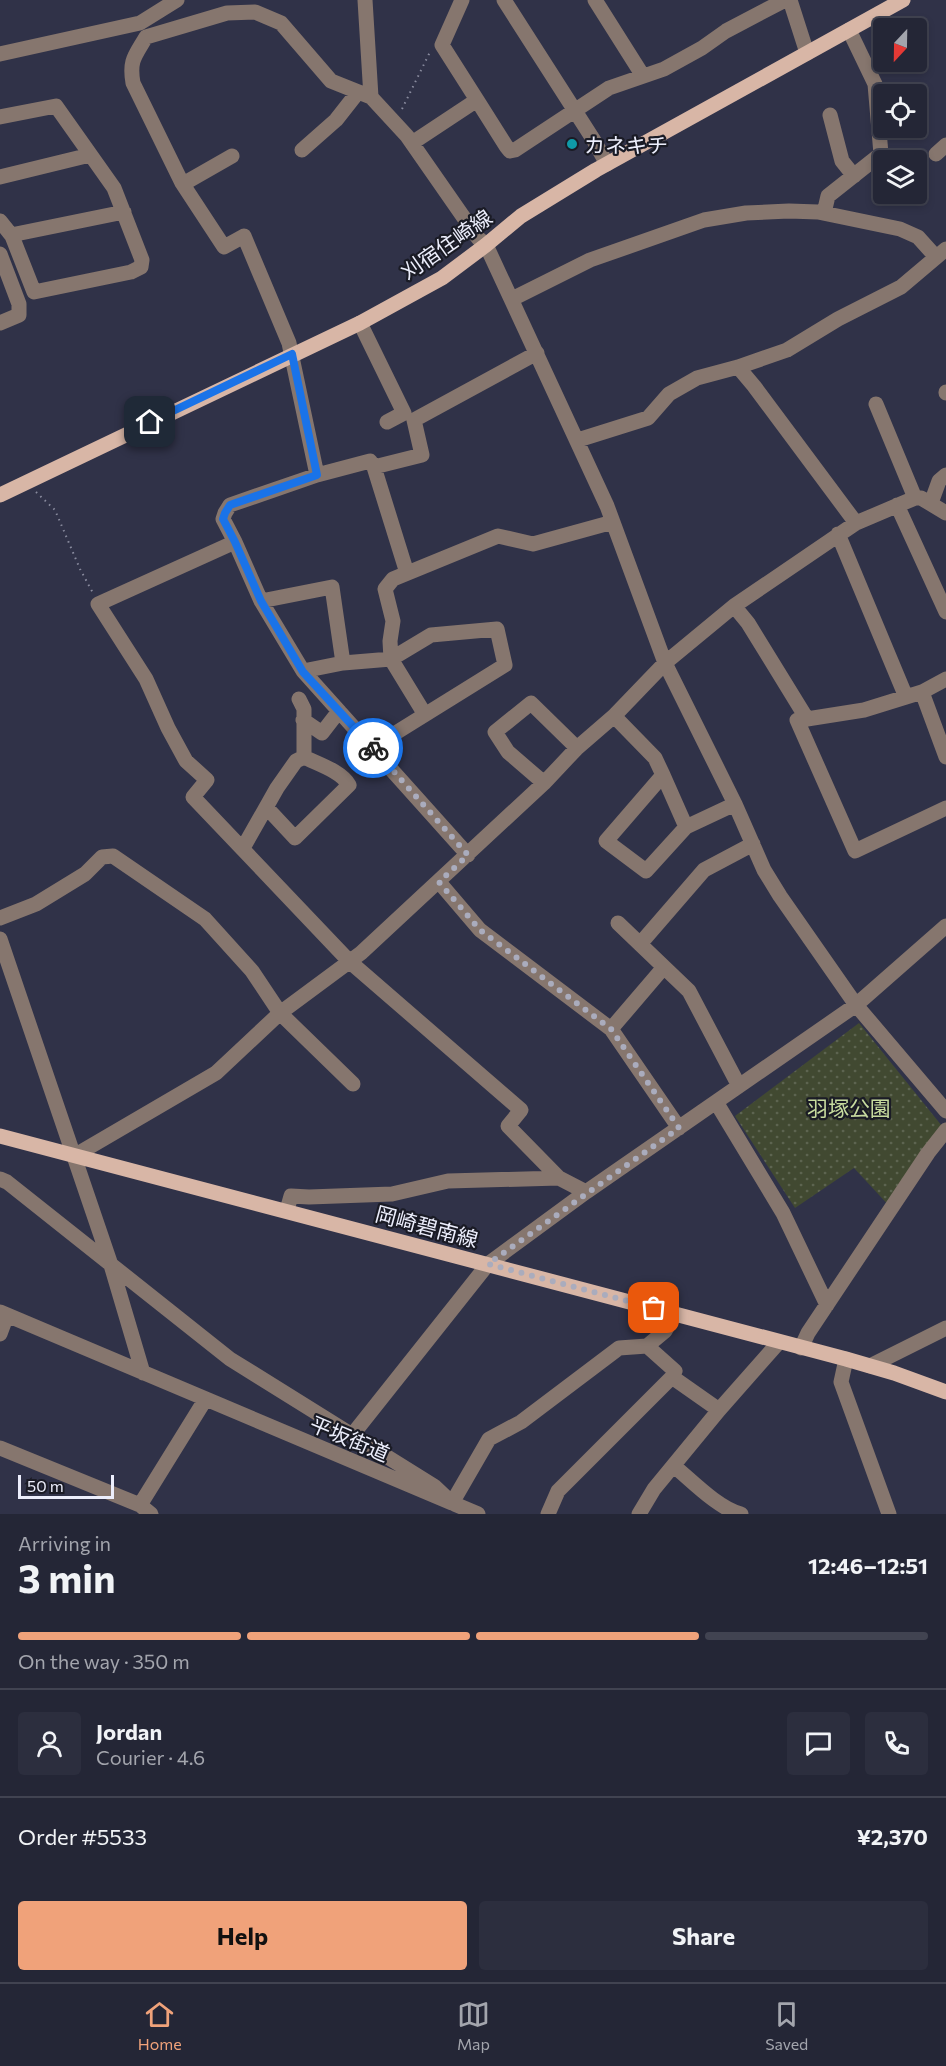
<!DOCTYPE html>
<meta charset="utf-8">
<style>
:root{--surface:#242636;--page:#2c2e3e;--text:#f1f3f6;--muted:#a3a5ad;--line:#414351;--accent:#f0a27a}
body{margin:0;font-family:Commissioner,"Noto Sans JP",sans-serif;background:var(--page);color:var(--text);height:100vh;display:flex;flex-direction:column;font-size:22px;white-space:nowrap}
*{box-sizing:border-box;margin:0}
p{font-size:20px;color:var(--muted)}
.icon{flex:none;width:33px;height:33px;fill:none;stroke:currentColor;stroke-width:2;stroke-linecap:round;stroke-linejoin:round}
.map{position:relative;height:1514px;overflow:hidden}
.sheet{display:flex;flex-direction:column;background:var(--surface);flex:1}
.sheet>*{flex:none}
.needle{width:39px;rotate:202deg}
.buttons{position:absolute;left:873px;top:18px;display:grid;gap:12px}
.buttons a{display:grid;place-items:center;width:54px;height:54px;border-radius:6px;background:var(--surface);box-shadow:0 3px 9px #0003,0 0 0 2px var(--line);font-size:30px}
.scale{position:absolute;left:18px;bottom:15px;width:96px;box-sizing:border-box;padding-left:6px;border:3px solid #eceefc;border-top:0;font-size:16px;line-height:21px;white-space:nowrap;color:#eceefc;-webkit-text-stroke:4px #1a1b25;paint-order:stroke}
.pin{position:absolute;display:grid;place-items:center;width:51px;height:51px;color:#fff;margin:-26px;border-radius:12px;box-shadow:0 3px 9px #0006}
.courier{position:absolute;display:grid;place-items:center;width:60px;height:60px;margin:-30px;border:4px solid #1a73e8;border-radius:50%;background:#fff;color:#222;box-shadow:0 2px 8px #0007}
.headline em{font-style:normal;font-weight:700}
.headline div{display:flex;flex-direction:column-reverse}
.headline{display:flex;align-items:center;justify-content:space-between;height:102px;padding:0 18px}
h1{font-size:39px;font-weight:700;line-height:45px}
.bar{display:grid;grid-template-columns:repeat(4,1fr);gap:9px 6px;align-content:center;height:72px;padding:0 18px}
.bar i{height:8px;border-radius:4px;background:var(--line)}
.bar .active{background:var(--accent)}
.bar p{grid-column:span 4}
.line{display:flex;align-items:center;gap:15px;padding:0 18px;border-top:2px solid var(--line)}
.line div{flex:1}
.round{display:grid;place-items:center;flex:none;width:63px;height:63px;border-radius:6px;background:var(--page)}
.primary-button{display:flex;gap:12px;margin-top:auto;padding:12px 18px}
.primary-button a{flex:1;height:69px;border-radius:6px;background:var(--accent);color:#111;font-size:24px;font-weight:700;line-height:69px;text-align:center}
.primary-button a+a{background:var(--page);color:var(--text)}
.tab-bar{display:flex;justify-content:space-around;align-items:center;height:84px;border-top:2px solid var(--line);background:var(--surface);font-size:16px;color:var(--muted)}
.tab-bar a{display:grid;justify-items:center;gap:3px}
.tab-bar .active{color:var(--accent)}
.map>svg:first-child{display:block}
.grass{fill:url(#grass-dots)}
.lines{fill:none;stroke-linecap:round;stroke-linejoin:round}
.path{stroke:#898b9e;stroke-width:2;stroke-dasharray:1.5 4.5;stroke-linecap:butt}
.minor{stroke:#86766e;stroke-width:15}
.major{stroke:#d8b6a6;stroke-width:15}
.done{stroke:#aaacbd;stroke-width:6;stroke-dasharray:0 10.8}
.route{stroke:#1a73e8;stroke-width:8}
.culture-dot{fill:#0f9aa8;stroke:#1a1b25;stroke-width:2}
.labels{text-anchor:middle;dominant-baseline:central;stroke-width:4.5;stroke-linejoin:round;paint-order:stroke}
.poi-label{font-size:21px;fill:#eceefc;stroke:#1a1b25;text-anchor:start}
.street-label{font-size:21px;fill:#eceefc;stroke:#1a1b25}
.park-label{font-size:21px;fill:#c7db9e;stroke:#1a1b25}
</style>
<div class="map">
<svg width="946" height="1514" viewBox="0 0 946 1514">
<defs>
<pattern id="grass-dots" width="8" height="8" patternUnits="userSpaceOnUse" patternTransform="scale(1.5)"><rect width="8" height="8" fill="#414931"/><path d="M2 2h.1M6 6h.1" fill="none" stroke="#5d6450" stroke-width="1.8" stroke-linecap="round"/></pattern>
</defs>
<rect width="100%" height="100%" fill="#303248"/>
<!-- grass -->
<path class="grass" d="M859,1023L942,1126L892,1209L854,1168L795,1208L735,1116Z"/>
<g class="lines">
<!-- path -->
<path class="path" d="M402,109L430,52
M36,492L55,510L80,569L93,593"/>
<!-- minor -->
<path class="minor" d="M365,0L371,97
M504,0L593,139L607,164
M595,0L643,76
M790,0L807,53
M0,54L140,23L177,0
M477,100L506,146L510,151L515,150L609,88L664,69L702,48L726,31L785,0
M830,115L842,161L854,176
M0,117L56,106L114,188L142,260L141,267L131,272L34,292L12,236L0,221
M412,143L477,100L442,45L462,0
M302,150L336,120L358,92
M936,154L946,145
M0,177L90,155
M183,184L232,156
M824,213L828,196L881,154L875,84L849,30
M11,235L124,212
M0,254L19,304V315L0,323
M512,299L590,260L704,220L746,213L789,211L818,212L900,229L918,237L936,257
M360,323L404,413L387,422
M738,367L754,386L856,523
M946,392V393
M876,404L915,498
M578,440L648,418L669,394L697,378L738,367L787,350L838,319L901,287L946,249
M374,467L422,455L414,420L537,353
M317,475L289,343L244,236L224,247L182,183L133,83C129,60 135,56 146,37L227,13L255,12L281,23L331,81L371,97L407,136L478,238L486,245L607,506L665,663L735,804L764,870L780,896L856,1005L946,1111
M931,503L939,481L946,475
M897,505L946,612
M838,534L906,697
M235,542L98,604L146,679L168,728L186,761L207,780L193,797L349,961L521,1110L508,1126L559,1178
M407,573L374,467L370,461L317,475L230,505L225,513L223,519L235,542L261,601L303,671L468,855
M261,601L332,587L343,663
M734,606L748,623L807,719L864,710L922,692L946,757
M303,671L343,663L391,659L390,641L393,621L385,589L393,579L498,536L533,544L613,522
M922,692L946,679
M299,699L304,709V757
M614,716L655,758L663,775L606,841L646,871L686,827L735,804
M303,720L322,733L339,711
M797,720L855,851L946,808
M373,747L505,665L497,629L431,635L391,659L424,713
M663,775L686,827
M544,783L508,752L495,732L531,703L577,748
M243,848L277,788L296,761L304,757C318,764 341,771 349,785L295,838L267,808
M439,882L480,930L611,1029L679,1128
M0,918L36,904L85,874L102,857L113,856L205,919L252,971L280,1013L353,1084
M618,923L689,991L739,1086
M0,939L111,1265L143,1373
M640,944L704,870L753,844
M611,1029L664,967
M716,1102L783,1213L827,1305
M74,1156L216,1073L280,1013L361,953L544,783L577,748L614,716L665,663L734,606L856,523L915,498H921L946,513
M0,1179L7,1182L230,1359L434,1486L452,1503L489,1439L521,1422L619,1348L647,1346L665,1331L675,1314
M287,1210L291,1196L309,1197L392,1194L448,1181L559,1178L586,1192
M0,1312L478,1514
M0,1334L7,1315
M647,1346L675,1371L672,1377
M801,1348L808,1333L928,1153L946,1130
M846,1359L841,1382L889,1514
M870,1366L946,1328
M353,1434L488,1264L586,1192L856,1005L946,926
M0,1448L140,1505
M674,1466C692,1481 719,1509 741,1514
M151,1514L140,1505L205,1400
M548,1514L558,1491L672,1377L719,1410
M639,1514L654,1489L719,1410L779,1342"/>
<!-- major -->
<path class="major" d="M0,495L360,323L442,278L486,245L521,216L596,170L903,0
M0,1136L846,1359L894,1373L946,1392"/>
</g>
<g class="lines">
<!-- done -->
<path class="done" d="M373,748L468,855L439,882L480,930L611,1029L679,1128L488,1264L654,1308"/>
<!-- route -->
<path class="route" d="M150,422L292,354L317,475L230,505L225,513L223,519L235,542L261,601L303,672L373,748"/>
</g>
<!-- markers -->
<circle class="culture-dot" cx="572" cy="144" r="6"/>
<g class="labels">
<!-- poi labels -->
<g class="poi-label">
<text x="584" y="144">カネキチ</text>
</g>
<!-- street labels -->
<g class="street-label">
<text transform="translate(446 244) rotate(-35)">刈宿住崎線</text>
<text transform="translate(427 1226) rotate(15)">岡崎碧南線</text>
<text transform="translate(350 1438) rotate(23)">平坂街道</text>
</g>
<!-- park labels -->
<g class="park-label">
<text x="849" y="1107">羽塚公園</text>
</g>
</g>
</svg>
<div class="buttons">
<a><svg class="needle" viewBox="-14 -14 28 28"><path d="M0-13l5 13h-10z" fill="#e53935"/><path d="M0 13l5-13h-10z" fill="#a3a5ad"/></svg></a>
<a><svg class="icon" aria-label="locate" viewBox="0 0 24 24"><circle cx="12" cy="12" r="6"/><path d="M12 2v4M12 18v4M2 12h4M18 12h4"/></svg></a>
<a><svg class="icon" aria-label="layers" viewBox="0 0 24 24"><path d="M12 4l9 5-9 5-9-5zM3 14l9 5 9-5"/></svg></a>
</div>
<div class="scale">50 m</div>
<div class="pin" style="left:654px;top:1308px;background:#ea580c"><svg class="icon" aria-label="bag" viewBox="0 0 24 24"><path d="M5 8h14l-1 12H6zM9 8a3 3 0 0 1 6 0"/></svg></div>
<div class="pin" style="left:150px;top:422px;background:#1f2937"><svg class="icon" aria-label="home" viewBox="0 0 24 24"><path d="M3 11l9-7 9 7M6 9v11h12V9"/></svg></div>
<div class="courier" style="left:373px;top:748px"><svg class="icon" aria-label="bike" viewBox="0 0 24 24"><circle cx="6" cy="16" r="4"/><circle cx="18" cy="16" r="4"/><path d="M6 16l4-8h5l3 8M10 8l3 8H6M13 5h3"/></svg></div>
</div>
<section class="sheet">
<div class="headline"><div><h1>3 min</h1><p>Arriving in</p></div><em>12:46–12:51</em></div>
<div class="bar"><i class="active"></i><i class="active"></i><i class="active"></i><i></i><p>On the way · 350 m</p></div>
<div class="line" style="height:108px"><a class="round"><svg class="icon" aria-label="person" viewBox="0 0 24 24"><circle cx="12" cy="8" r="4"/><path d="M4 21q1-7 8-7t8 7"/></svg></a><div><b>Jordan</b><p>Courier · 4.6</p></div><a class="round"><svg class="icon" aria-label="chat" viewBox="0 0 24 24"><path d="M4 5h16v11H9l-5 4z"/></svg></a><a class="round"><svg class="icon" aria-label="phone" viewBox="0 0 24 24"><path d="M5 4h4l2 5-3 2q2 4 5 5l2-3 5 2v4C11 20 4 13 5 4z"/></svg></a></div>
<div class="line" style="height:78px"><div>Order #5533</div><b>¥2,370</b></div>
<div class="primary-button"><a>Help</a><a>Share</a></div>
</section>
<nav class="tab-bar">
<a class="active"><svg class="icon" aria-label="home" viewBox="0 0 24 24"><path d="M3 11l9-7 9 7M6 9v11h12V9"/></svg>Home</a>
<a><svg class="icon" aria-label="map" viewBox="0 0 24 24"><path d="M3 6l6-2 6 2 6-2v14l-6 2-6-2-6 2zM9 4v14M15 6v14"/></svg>Map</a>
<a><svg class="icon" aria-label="saved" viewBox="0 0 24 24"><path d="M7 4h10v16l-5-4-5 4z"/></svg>Saved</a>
</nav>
